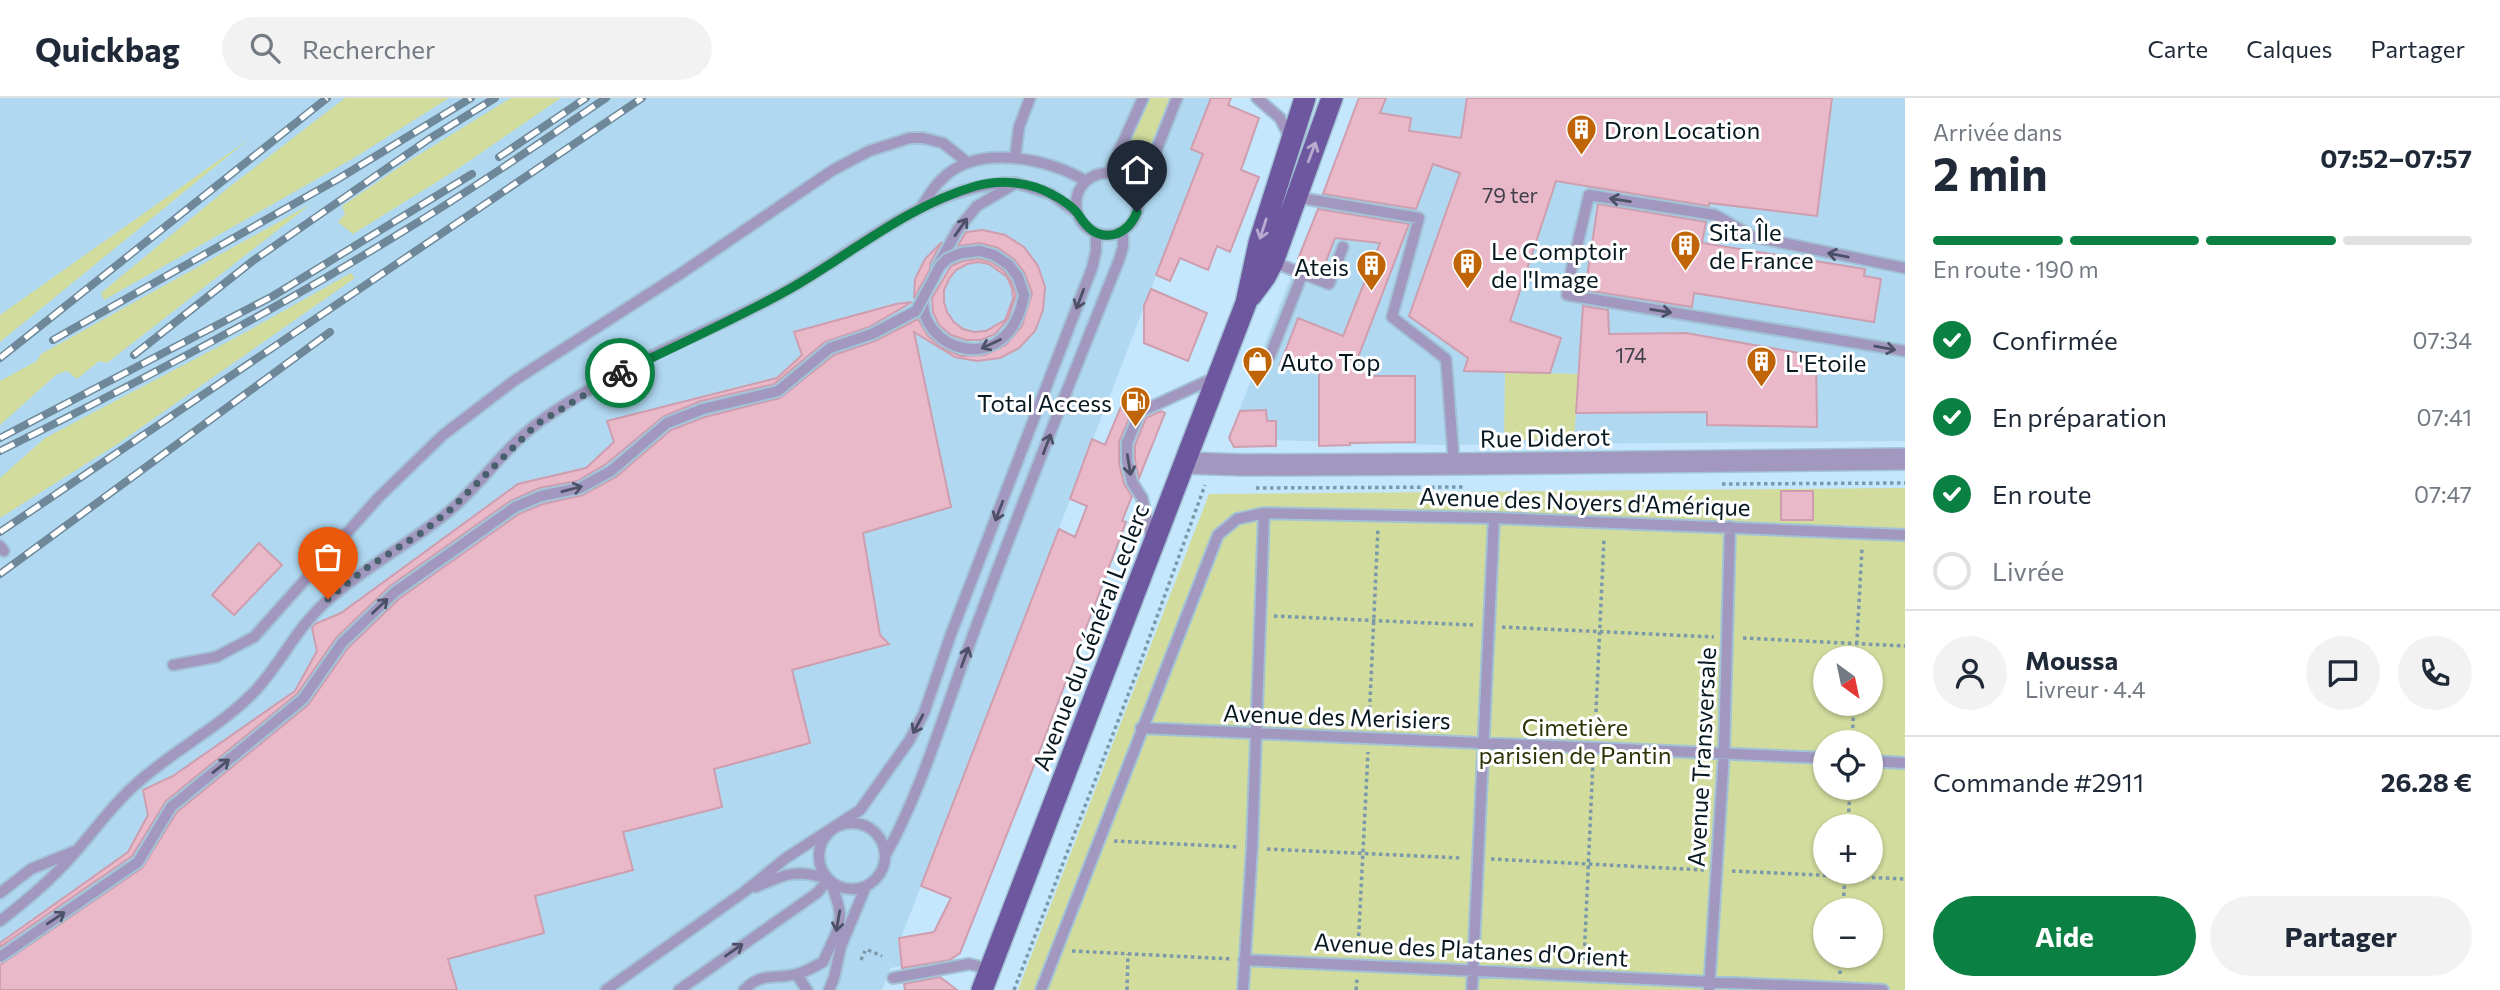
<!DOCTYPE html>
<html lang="fr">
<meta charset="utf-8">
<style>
:root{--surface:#fff;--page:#f2f2f3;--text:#1f2937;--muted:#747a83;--line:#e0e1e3;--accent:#0b8043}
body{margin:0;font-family:Commissioner,sans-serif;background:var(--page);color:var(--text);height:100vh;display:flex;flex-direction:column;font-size:26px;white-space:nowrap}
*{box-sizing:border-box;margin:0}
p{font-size:23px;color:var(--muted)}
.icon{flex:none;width:38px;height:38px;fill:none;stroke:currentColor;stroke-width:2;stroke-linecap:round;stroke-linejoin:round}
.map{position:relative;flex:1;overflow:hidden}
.details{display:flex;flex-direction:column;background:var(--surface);width:595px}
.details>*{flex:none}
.needle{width:46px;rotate:147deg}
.fabs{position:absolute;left:1813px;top:548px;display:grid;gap:14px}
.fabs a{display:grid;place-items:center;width:70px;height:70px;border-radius:50%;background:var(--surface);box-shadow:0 2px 5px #0004;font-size:35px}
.pin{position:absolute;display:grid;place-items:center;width:60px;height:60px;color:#fff;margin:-72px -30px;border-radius:50% 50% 50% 0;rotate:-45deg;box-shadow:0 0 7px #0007}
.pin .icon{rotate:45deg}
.courier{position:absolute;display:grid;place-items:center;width:70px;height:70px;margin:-35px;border:5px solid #0b8043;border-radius:50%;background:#fff;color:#222;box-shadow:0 2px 9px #0007}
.summary em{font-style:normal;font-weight:700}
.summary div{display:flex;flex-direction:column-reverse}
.summary{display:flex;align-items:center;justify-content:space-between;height:119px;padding:0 28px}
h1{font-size:46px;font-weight:700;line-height:52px}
.bar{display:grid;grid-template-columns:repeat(4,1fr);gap:10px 7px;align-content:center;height:84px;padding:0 28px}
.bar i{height:9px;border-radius:5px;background:var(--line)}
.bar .on{background:var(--accent)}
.bar p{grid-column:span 4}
.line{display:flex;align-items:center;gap:18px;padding:0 28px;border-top:2px solid var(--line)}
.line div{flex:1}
.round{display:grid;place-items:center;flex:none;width:74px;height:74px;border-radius:37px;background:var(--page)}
ol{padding:0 28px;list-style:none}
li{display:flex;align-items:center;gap:21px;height:77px}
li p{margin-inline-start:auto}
li .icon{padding:7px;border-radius:50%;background:var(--accent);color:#fff;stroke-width:4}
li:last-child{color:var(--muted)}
li i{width:38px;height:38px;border:4px solid var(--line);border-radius:50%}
.button{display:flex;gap:14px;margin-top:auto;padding:14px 28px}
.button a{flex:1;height:80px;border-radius:42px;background:var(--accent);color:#fff;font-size:28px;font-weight:700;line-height:80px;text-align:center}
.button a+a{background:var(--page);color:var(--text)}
header{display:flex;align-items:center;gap:42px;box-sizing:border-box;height:98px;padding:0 35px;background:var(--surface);border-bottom:2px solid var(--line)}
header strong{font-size:33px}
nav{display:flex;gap:38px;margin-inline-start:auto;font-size:24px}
.search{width:490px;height:63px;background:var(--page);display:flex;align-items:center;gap:18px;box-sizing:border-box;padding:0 24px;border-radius:38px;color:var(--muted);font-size:26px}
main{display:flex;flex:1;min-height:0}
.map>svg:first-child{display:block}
.built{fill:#b0d8f1}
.green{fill:#d1dc9d;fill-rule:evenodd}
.building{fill:#eab9c9;stroke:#ce9eae;stroke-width:2;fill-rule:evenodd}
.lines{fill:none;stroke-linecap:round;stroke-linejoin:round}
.lane-casing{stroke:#a2c2d6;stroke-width:14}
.street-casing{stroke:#a2c2d6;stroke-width:24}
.primary-casing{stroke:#a2c2d6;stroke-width:24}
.path{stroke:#7c99aa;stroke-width:3.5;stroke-dasharray:3.5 3.5;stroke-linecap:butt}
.lane{stroke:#a197bf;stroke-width:10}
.street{stroke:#a197bf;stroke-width:21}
.primary{stroke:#6d589f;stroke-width:21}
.rail-casing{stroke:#6e8899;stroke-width:8}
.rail{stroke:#fff;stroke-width:5;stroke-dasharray:16;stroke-linecap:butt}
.lane-bridge-casing{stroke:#a2c2d6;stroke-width:14;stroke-linecap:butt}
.lane-bridge{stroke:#a197bf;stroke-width:10}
.oneway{stroke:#b6accf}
.oneway2{stroke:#4c5168}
.done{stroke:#49606e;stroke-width:7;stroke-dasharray:0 12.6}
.route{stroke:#0b8043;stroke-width:9}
.labels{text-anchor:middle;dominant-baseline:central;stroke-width:6;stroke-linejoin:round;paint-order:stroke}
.number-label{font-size:21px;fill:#40404b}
.poi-label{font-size:24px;fill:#071821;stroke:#fff;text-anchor:start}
.street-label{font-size:24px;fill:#071821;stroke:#fff}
.park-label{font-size:24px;fill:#2d3305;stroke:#fff}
</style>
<header>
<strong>Quickbag</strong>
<div class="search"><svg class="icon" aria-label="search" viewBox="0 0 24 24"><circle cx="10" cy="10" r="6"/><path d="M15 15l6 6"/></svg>Rechercher</div>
<nav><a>Carte</a><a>Calques</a><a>Partager</a></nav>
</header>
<main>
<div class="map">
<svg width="1905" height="892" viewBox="0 0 1905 892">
<rect width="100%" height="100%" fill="#c4e7fe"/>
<!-- built -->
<path class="built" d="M0,0H1224L1211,1L1191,51L1203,56L901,840L902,868L891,870L882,892H0Z
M1360,0H1905V343L1440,347L1234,341L1239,313Z"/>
<!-- green -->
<path class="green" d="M345,0H449L354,60L104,202L101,195L228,90Z
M511,0H561L456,72L353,136L338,124L345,116L342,108L407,64Z
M1149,0H1170L1146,58L1140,66L1131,63C1124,44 1142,17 1149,0Z
M249,41L0,244V217Z
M311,106L107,265L99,263L77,281L67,273L57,276L0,327V283L37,263L41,256Z
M351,175L355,180L116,347L0,420V380L45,340L248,233Z
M1505,274L1579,276L1574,341L1504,342Z
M1905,390V892H1018L1209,396ZM1825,560H1871V606H1825ZM1825,644H1871V690H1825ZM1825,728H1871V774H1825ZM1825,812H1871V858H1825Z"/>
<!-- building -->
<path class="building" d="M1211,0H1231L1228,7L1259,20L1241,72L1259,79L1230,154L1217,148L1208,172L1180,160L1170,183L1156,177L1203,56L1191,51Z
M1359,0H1386L1380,15L1411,20L1409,33L1461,40L1467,0H1832L1817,118L1709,105V108L1556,83L1510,223L1561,240L1550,275L1464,273L1468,260L1409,218L1460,75L1433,66L1416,111L1323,96Z
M1598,106L1706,124L1702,145L1865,171L1864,178L1881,181L1874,224L1694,195L1692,209L1585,192Z
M1318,111L1409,126L1354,270H1366V278H1415V344L1350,345V347L1319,348V268L1280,267L1298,220L1343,238L1380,145L1335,140L1323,171L1298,161Z
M983,132L1005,137L1024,149L1038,168L1045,189L1043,212L1035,233L1019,250L1000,260L977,263L955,259L914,234L951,409L863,435L880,537L889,546L792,572L810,645L714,671L722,709L623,734L633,772L535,798L544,835L448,861L457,892H0V867L142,770L177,714L308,607L348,550L400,500L519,416L543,406L583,397L616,379L671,332L705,319L780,300L834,257L875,243L918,221L928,238L942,250L961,258L985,257L1006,247L1022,228L1032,195L1024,174L1014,161L998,150L980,145L958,148L966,134Z
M942,144L930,165V171L914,200L915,181L925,161Z
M979,161L991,164L1004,173L1011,183L1016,197L1008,221L995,236L981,242H966L951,237L939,227L933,214L932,200L951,168L963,163ZM978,164L989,166L1007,179L1012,190L1013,201L1005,222L986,233L974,234L963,231L954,224L947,214L944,204V192L949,181L956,172L967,166Z
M1151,191L1207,215L1188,263L1144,245V208Z
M912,204L869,229L825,244L774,286L701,303L664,318L606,366L577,383L539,390L510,403L390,488L336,540L297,596L166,703L132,758L0,849V845L128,754L148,717L143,692L173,678L295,593L317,553L312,530L315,526L341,515L518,386L586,370L614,344L607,323L777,280L802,257L794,234L896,206Z
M1583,208L1608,212L1609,236L1686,235L1816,258L1817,329L1707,327V314L1576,315Z
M1125,299L1141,305L1133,311L1119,344V365L1124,386L1132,398L1122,423L1126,424L1037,660L960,855L950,862L902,870L899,840L934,834L951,800L921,788L1059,431L1075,439L1087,408L1070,401L1092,341L1105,347Z
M1266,312L1267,323H1276V348L1234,349L1229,340L1240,313Z
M1161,313L1165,315L1139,380L1135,362V347L1146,320Z
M1781,393H1813V422H1781Z
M259,445L282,467L234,517L212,497Z
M940,879L957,892H905L904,886Z"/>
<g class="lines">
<defs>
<path id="lane" d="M1257,0L1280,20L1290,40
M1015,60L1019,29L1030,0
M1076 106a31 31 0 1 1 62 0a31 31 0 1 1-62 0Z
M1109,75L1143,0
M1136,94L1144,84L1177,0
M1295,99L1419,120L1392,219L1446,261L1454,366
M921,109C928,100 933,89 941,82C976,45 1048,60 1086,83
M1273,164L1329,186L1343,149
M937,169L958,131L977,108L1016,85L1051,96L1077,115
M1905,170L1754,139L1715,117L1589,97L1572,169L1567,197L1905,253
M924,197C914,250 1008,286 1024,197
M1270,258L1302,177
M1152,442L1142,400L1132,384L1127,363V345L1140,314L1216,279
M0,448L4,453
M173,567L216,559L254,539L378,400L443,337L515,282L680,176L833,72L869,53L910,40H923L943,45L968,65
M1141,630L1825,660
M1871,663L1905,665
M819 758a33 33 0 1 1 66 0a33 33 0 1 1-66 0Z
M885,758C921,694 944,615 970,545C1017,417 1068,289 1119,162L1123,149V133
M0,795L31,771L75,753
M0,823C26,803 50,783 71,759C93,735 111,708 135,687C173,652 221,629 256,592C283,562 297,529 328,502C365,469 409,446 447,415C480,388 504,350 538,325C560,308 585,294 609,280C666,247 730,225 787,192C857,153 933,83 1016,85
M1244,862L1883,892
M797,877L807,892
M893,880L969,866L990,871
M606,892L744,794L786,760L860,712L909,643L924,615L951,536L1092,170L1096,153V135
M679,892L817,795L829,781
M744,892C762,873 776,882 797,876C806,874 815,868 823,864C841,824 847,823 829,781C795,771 788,775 756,789
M829,892L834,880L841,848L866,788
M1041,892L1218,437L1237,421L1264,415L1494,420L1905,437
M1243,892L1252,750L1264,415
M1472,892L1494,420
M1709,892L1724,654L1730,429"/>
<path id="street" d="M1185,365L1244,367L1454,366L1905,361"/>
<path id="primary" d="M1251,198L1265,179L1273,164L1332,0
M982,892L1246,205L1259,145L1305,0"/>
</defs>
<!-- lane casing -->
<use href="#lane" class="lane-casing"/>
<!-- street casing -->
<use href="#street" class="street-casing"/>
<!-- primary casing -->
<use href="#primary" class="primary-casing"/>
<!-- path -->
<path class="path" d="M1722,386L1905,385
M1256,390L1465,389
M1274,518L1473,527
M1502,529L1714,539
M1743,540L1905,548
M1856,560L1862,450
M1369,625L1378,430
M1595,635L1604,440
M1852,644L1854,606
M1848,728L1850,690
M1114,743L1239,749
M1267,751L1462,760
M1491,761L1704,772
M1732,773L1905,781
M1843,812L1845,774
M868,852L882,858
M1358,852L1368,654
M1072,853L1232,861
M861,862L865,853
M1584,862L1593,663
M1840,876L1841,858
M1014,892L1135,579L1205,387
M1127,892L1128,856
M1356,892L1357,881"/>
<!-- lane -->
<use href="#lane" class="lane"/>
<!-- street -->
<use href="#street" class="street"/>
<!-- primary -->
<use href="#primary" class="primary"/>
<defs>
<path id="rail" d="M499,59L586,0
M53,242L338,81L471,0
M134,257L254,162L429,41L495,0
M0,260L327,0
M0,340L273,198L472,76
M0,353C135,286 269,216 397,137C468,94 537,47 606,0
M0,434L642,0
M0,476L330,234"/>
</defs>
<!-- rail casing -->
<use href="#rail" class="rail-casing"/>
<!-- rail -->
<use href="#rail" class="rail"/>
<defs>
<path id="lane-bridge" d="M0,859L138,764L171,709L303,601L342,545L395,494L515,409L541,398L580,390L611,373L667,325L703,311L778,293L830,250L872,236L916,213L940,168L947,161L961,155L980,153L994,157L1009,167L1018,179L1024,197"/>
</defs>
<!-- lane-bridge casing -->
<use href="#lane-bridge" class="lane-bridge-casing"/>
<!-- lane-bridge -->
<use href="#lane-bridge" class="lane-bridge"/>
</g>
<!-- one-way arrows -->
<defs><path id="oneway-shaft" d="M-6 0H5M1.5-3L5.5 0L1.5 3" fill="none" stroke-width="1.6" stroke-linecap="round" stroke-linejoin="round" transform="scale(1.75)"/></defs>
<g class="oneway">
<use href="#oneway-shaft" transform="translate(1312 54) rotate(-69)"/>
<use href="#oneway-shaft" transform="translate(1263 131) rotate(108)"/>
</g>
<g class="oneway2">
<use href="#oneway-shaft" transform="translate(1620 102) rotate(-171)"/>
<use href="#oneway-shaft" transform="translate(961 129) rotate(-55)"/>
<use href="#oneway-shaft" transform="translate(1838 157) rotate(-169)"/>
<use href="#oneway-shaft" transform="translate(1080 201) rotate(111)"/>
<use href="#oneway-shaft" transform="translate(1661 213) rotate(9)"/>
<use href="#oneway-shaft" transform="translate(991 246) rotate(155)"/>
<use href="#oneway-shaft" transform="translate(1885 250) rotate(10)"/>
<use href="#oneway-shaft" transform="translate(1047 346) rotate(-69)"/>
<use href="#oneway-shaft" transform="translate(1129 367) rotate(81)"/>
<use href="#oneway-shaft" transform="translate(572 391) rotate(-15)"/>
<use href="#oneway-shaft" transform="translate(999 413) rotate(111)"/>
<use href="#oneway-shaft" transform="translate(380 508) rotate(-44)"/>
<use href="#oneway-shaft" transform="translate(965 559) rotate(-70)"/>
<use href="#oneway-shaft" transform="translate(918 626) rotate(118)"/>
<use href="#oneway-shaft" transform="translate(221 668) rotate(-39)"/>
<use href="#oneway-shaft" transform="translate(56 820) rotate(-34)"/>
<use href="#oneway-shaft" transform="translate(838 823) rotate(100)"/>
<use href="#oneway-shaft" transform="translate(734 852) rotate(-35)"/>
</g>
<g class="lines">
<!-- done -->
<path class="done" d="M328,501L365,471L421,435L450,412L537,326L620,275"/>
<!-- route -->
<path class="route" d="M620,275C675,248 732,223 786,193C849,158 906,108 976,88C1001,81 1030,84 1053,97C1061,101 1073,109 1078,116C1087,130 1097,141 1116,136C1127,132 1133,124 1137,114"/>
</g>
<!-- icons -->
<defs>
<symbol id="building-pin" viewBox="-11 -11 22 30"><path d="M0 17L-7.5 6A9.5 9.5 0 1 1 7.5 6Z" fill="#bf6507" stroke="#fff"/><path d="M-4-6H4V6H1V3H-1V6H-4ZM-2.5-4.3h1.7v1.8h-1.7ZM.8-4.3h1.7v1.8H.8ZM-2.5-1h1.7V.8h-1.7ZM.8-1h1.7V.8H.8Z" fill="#fff"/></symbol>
<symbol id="shop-pin" viewBox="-11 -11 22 30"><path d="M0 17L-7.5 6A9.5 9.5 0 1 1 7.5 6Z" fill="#bf6507" stroke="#fff"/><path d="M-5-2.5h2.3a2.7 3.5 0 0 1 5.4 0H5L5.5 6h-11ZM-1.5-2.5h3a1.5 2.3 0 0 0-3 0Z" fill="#fff"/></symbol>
<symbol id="fuel-pin" viewBox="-11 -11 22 30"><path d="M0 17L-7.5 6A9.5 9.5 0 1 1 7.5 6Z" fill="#bf6507" stroke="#fff"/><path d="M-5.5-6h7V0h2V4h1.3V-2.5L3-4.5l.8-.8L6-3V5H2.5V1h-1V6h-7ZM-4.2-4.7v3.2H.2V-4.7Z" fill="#fff"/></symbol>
</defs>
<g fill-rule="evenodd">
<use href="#building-pin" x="1564" y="14" width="35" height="47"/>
<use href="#building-pin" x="1668" y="130" width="35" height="47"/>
<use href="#building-pin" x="1450" y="148" width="35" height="47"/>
<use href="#building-pin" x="1354" y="150" width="35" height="47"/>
<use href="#shop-pin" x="1240" y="246" width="35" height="47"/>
<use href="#building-pin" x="1744" y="246" width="35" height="47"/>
<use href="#fuel-pin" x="1118" y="286" width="35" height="47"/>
</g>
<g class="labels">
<!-- number labels -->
<g class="number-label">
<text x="1510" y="96">79 ter</text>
<text x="1631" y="256">174</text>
</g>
<!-- poi labels -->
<g class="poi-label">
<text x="1604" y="31">Dron Location</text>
<text x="1709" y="133">Sita Île<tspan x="1709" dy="28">de France</tspan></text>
<text x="1491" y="152">Le Comptoir<tspan x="1491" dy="28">de l'Image</tspan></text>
<text x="1349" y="168" text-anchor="end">Ateis</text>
<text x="1280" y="263">Auto Top</text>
<text x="1785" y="264">L'Etoile</text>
<text x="1112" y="304" text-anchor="end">Total Access</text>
</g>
<!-- street labels -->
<g class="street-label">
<text transform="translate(1545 339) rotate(-1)">Rue Diderot</text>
<text transform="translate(1585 403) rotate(2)">Avenue des Noyers d'Amérique</text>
<text transform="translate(1090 539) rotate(-69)">Avenue du Général Leclerc</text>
<text transform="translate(1337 618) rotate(2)">Avenue des Merisiers</text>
<text transform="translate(1701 659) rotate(-87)">Avenue Transversale</text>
<text transform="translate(1471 851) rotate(3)">Avenue des Platanes d'Orient</text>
</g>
<!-- park labels -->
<g class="park-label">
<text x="1575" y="628">Cimetière<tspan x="1575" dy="28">parisien de Pantin</tspan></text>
</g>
</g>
</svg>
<div class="fabs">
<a><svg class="needle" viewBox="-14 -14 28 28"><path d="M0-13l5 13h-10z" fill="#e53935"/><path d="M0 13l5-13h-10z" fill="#747a83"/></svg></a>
<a><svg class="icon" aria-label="locate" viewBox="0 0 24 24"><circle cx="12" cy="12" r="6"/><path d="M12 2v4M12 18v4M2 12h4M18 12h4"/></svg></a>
<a>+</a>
<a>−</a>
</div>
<div class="pin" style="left:328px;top:501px;background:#ea580c"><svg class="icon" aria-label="bag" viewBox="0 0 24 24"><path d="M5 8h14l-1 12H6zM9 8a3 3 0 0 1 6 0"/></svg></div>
<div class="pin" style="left:1137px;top:114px;background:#1f2937"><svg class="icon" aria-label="home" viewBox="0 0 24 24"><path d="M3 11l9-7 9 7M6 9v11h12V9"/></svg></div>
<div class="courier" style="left:620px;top:275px"><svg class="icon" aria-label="bike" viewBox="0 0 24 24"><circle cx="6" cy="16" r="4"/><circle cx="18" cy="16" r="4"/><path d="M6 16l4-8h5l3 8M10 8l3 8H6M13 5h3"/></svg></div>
</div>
<section class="details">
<div class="summary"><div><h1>2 min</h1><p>Arrivée dans</p></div><em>07:52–07:57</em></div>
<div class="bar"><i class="on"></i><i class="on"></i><i class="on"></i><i></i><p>En route · 190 m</p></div>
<ol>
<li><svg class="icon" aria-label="check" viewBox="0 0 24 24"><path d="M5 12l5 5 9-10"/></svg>Confirmée<p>07:34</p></li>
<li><svg class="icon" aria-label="check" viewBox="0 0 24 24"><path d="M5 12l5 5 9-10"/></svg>En préparation<p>07:41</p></li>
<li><svg class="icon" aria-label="check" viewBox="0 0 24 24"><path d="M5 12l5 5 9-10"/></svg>En route<p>07:47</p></li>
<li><i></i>Livrée</li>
</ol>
<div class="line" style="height:126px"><a class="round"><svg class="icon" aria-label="person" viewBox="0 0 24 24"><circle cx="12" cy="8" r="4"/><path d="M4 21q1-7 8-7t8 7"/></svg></a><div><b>Moussa</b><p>Livreur · 4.4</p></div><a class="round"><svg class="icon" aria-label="chat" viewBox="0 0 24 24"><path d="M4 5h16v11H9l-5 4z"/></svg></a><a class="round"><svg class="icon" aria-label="phone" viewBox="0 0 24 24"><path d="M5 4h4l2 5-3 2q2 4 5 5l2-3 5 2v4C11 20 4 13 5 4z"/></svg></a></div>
<div class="line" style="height:91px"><div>Commande #2911</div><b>26.28 €</b></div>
<div class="button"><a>Aide</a><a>Partager</a></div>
</section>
</main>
